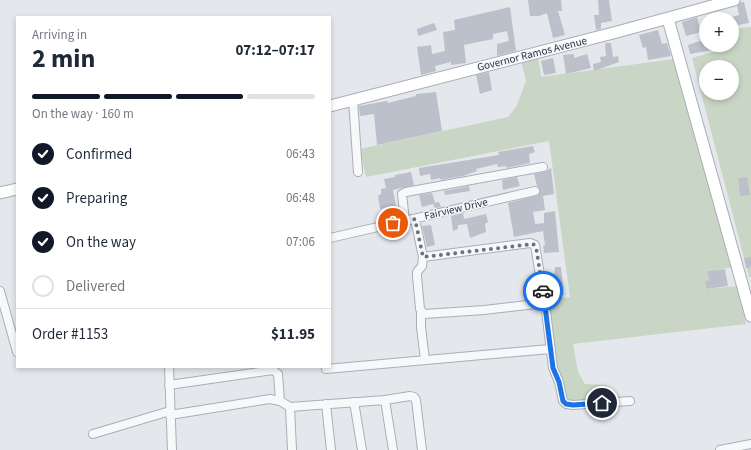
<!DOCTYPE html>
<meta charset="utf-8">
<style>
:root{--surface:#fff;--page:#f2f2f3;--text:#1f2937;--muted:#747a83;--line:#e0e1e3;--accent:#111827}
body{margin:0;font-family:"Source Sans 3",sans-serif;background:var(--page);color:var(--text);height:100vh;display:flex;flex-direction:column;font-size:15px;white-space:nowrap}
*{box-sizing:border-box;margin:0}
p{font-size:13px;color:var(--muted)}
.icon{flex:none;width:22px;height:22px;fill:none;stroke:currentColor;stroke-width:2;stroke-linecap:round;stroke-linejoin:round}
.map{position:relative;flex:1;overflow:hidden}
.sheet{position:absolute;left:16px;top:16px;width:315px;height:352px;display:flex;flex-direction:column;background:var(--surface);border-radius:0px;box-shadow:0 2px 6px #0003}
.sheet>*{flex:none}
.tools{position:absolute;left:699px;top:12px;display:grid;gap:8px}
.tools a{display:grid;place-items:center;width:40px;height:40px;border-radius:50%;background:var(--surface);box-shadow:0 2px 6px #0003;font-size:20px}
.pin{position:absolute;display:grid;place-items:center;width:34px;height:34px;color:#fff;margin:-17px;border:2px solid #fff;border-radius:50%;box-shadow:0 1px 4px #0007}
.courier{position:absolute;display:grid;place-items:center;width:40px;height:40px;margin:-20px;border:3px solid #1a73e8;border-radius:50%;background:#fff;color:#222;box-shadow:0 1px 5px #0007}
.head em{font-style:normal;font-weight:700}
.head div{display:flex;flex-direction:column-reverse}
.head{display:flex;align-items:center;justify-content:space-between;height:68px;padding:0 16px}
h1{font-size:26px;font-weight:700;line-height:30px}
.bar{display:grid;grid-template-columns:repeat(4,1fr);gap:6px 4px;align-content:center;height:48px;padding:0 16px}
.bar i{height:5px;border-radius:3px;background:var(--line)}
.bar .active{background:var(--accent)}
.bar p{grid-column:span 4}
.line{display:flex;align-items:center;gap:10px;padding:0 16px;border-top:1px solid var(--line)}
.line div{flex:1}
ol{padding:0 16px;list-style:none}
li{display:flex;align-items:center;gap:12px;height:44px}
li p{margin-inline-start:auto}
li .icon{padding:4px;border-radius:50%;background:var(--accent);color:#fff;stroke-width:4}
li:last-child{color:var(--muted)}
li i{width:22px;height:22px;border:2px solid var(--line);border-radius:50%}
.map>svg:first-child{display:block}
.green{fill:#c9d6c5;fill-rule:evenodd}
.building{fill:#bbc0ca}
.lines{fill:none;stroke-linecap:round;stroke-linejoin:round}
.street-casing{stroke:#a9aeb7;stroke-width:10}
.secondary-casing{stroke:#a9aeb7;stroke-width:13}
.street{stroke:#f7f8fa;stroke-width:8}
.secondary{stroke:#fff;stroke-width:11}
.done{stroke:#6c737f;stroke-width:4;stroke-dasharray:0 7.2}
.route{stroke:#1a73e8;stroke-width:5}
.labels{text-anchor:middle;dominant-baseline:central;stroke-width:3;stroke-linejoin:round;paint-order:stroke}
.street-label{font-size:11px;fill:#2b3445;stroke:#f4f6f9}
</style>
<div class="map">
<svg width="751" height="450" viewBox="0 0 751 450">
<rect width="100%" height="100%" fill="#e4e7ec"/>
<!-- green -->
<path class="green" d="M751,27V277H749L692,58L721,50L720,45H732V29ZM706,67H732V93H706Z
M538,56L541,77L674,59L735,267L707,271L709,280L705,281L706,289L738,286L746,324L573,344L578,372L585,384L607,385V400H568L562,382L556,368L549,300L570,297L549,141L366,177L360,149L508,117L516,107L526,81L521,60Z"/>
<!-- building -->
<path class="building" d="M528,0H561L562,11H558L565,35L553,38L547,13L539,16H530Z
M598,0H609L612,21L601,23V29L596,30L594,15H599Z
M741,2H744L749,23L732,26V17L739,15L737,6Z
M510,7L516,51L497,56V44L509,41L507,31L493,34V39L464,45L466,63L451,65V62L435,66L436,71L421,75L417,47L431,45L432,54L445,51L443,32L455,30L454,20Z
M697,17L701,32L686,36L682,22Z
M434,23L437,30L418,36L417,29Z
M658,30L662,44L667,43L671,56L648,60L646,47L643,48L639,35Z
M706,39V45H724V48L690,54L688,45Z
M605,43H611L613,57L618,56L619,62L594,71L593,64L601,62L600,57L606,56Z
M574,54V58L587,54L591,68L566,74L563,55Z
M553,58L556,73L544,75L541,61Z
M489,72L492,90L480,94L476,75Z
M436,92L442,131L377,145L374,114L360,116L359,106L387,101L388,103L416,96V94Z
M533,146L535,152L529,154L530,163L507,168L506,166L498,167L497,164L476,169L477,171L463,176L441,180L440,178L431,180L430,174L420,176L419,168L499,155L498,152Z
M551,168L554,194L543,196L545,210L533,212L535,224L544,223V213L555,211L559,252L544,253L543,246L545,245L543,231L514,237L508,203L538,195L540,190L537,186L534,174L544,172Z
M411,172L414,185L393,190L396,206L380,209L378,196L381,194V189L386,188L384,179L395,177V175Z
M517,177L520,186L503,190L502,180Z
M747,177L750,195L740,196L738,178Z
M469,186L470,191L445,195L444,191Z
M432,193L435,203L439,202L441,207L435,208L433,204L422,207L419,195Z
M463,213L464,219L486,214L488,222L485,224L486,232L470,238L467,224L458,225V229L453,231L451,216Z
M431,225L435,245L427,247L422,226Z
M751,257V267L746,268L744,258Z
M555,267H561L564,295L553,296V293H549L547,281L554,280Z
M725,269L728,286L706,289L705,281L709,280L707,271Z"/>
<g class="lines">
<defs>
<path id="street" d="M353,100L358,172
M415,219L423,257L530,243L535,245L546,311L553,368L559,382L563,401L566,404L573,405L630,401
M405,221L402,194L406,192L543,167
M330,238L535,191
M423,257L422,266L417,272V276L420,309L424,314L484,310L545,303
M0,291L17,352
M421,313V327L425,360
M169,367L172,450
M326,369L550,349
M169,385L273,370L278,374L280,401
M385,400L393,450
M354,402L362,450
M326,404L331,450
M290,407L292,450
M170,415L270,399L280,401L290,407L385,400L410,396L414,397L416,400L422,450
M93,434L170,411
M720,450L751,444"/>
<path id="secondary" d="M668,19L751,316
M330,106L617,32L734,0
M0,193L17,189"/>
</defs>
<!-- street casing -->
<use href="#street" class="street-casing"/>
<!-- secondary casing -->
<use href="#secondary" class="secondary-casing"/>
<!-- street -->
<use href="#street" class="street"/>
<!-- secondary -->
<use href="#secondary" class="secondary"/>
</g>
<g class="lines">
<!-- done -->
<path class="done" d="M393,223L415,219L423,257L533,244L536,247L543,291"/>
<!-- route -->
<path class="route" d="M543,291L553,368L559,382L563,401L566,404L573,405L602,403"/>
</g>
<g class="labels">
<!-- street labels -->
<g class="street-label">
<text transform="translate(532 54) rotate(-14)">Governor Ramos Avenue</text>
<text transform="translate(456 209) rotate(-13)">Fairview Drive</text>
</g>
</g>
</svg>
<div class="tools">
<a>+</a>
<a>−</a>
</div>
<div class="pin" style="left:393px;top:223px;background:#ea580c"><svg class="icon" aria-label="bag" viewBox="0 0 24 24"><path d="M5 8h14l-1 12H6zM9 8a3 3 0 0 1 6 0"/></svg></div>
<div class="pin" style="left:602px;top:403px;background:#1f2937"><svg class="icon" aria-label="home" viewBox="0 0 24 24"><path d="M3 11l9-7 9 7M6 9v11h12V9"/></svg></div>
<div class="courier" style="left:543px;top:291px"><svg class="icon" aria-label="car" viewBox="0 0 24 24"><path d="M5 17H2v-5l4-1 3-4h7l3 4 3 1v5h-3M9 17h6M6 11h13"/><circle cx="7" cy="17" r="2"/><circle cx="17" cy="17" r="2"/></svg></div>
<section class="sheet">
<div class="head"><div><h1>2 min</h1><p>Arriving in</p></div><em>07:12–07:17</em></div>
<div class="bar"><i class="active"></i><i class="active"></i><i class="active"></i><i></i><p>On the way · 160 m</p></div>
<ol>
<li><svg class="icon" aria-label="check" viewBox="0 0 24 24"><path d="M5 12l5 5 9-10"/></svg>Confirmed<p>06:43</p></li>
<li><svg class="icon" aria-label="check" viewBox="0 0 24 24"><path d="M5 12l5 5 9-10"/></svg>Preparing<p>06:48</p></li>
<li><svg class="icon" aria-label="check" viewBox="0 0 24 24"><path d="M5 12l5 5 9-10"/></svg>On the way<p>07:06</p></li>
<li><i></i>Delivered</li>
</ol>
<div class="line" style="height:52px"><div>Order #1153</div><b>$11.95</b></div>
</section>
</div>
